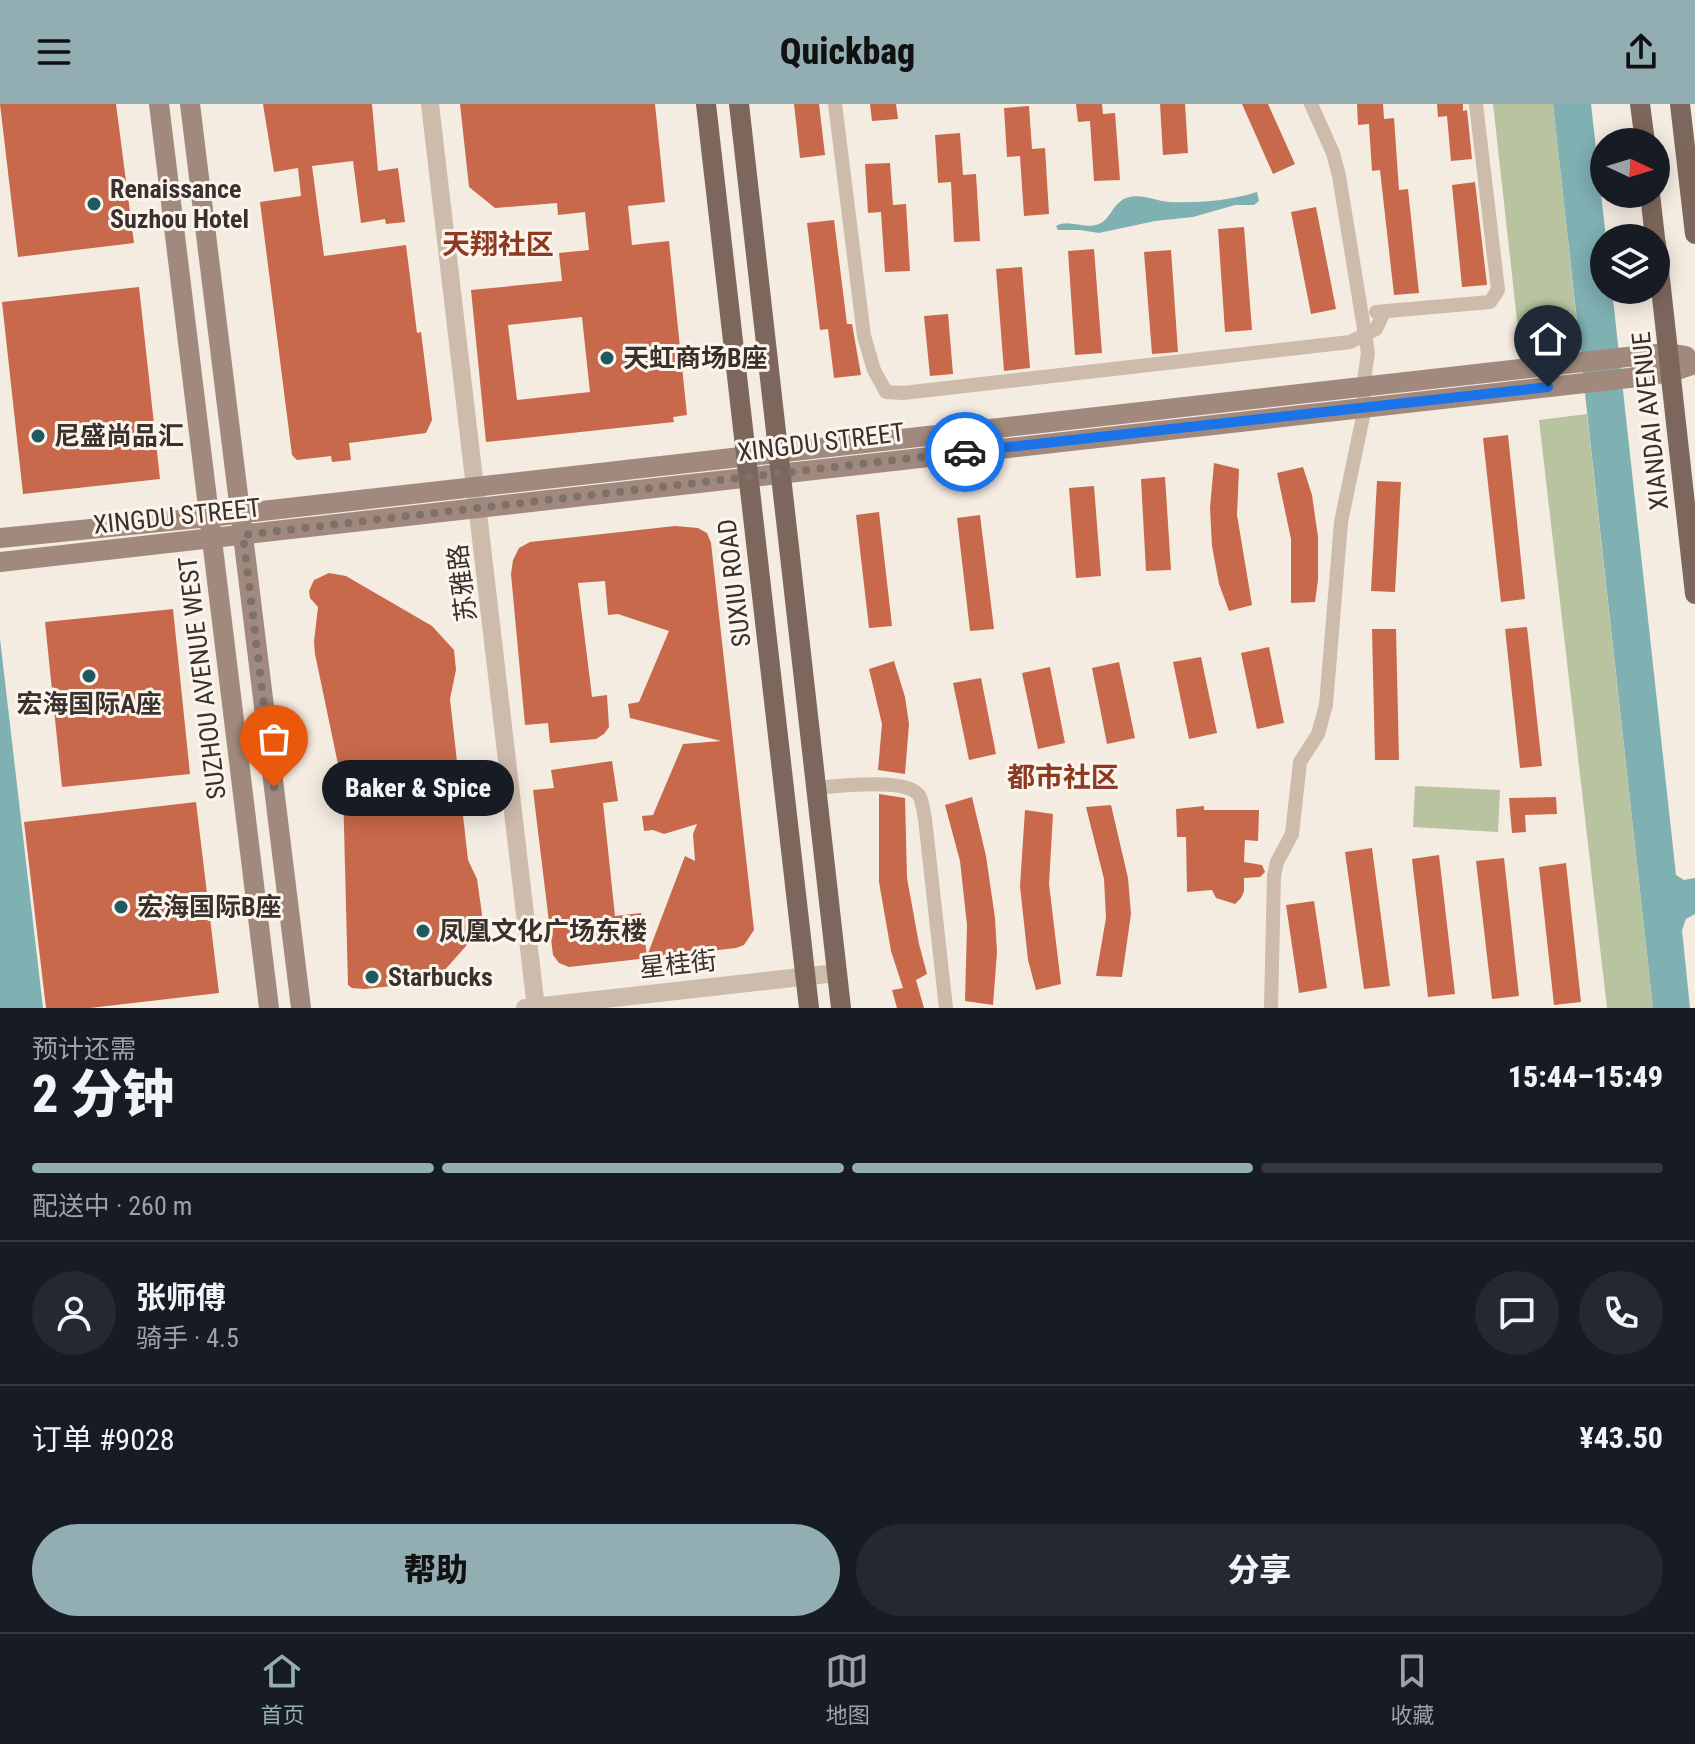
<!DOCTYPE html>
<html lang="zh">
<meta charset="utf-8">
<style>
:root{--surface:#171b24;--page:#242831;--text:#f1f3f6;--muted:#9ea1a6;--line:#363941;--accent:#92aeb2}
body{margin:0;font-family:"Roboto Condensed","Noto Sans SC",sans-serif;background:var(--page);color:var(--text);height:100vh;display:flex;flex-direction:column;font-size:30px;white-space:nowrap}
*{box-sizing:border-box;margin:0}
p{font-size:26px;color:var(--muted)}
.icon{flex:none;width:44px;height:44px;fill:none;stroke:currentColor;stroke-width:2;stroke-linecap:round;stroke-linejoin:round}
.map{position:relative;height:904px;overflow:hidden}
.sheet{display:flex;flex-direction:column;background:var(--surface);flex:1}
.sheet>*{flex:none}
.needle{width:52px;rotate:94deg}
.controls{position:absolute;left:1590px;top:24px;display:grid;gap:16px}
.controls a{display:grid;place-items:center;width:80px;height:80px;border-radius:50%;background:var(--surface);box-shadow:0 4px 20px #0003;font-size:40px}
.pin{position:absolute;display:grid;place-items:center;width:68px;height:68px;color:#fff;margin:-82px -34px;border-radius:50% 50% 50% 0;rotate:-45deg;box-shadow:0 0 8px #0007}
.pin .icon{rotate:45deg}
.courier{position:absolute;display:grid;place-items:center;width:80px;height:80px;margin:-40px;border:6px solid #1a73e8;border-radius:50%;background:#fff;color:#222;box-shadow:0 2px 10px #0007}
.bubble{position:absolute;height:56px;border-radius:28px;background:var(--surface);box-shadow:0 4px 20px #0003;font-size:26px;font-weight:800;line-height:56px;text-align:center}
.head em{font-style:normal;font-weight:800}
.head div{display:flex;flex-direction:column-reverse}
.head{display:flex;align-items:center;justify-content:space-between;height:136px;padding:0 32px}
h1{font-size:52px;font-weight:800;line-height:60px}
.bar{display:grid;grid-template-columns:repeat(4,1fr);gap:12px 8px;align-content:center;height:96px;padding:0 32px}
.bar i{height:10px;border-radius:6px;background:var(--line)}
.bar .active{background:var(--accent)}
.bar p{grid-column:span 4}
.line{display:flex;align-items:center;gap:20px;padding:0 32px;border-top:2px solid var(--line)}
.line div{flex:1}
.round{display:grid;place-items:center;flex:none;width:84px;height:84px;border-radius:42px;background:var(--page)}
.button{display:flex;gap:16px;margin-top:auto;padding:16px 32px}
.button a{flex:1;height:92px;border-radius:48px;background:var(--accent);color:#111;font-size:32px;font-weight:800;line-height:92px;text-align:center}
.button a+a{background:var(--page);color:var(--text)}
header{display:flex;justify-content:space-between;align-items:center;height:104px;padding:0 32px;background:var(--accent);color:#111;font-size:36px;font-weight:800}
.tabs{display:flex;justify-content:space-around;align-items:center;height:112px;border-top:2px solid var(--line);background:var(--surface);font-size:22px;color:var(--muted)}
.tabs a{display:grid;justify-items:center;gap:4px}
.tabs .active{color:var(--accent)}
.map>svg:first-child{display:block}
.green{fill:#b8c4a0}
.water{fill:#7fb0b2}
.building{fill:#c8694b;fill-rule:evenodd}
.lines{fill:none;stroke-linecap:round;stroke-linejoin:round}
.minor{stroke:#cdbbac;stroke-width:14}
.tertiary{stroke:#cdbbac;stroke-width:18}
.secondary{stroke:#a18a7d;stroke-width:20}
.primary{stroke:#7d675c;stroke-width:20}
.done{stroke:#7c716b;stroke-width:8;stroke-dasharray:0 14.4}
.route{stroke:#1a73e8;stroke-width:10}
.poi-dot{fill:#1f5a5e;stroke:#fbf5ee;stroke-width:3}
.labels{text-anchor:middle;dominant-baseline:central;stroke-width:6;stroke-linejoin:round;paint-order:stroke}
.poi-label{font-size:26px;font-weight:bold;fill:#3b302b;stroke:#fbf5ee;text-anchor:start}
.street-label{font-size:26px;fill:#3b302b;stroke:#fbf5ee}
.neighbourhood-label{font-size:28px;font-weight:bold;fill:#8c3b22;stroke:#fbf5ee}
</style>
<header><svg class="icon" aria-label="menu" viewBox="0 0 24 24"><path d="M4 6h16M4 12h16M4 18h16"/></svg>Quickbag<svg class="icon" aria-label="share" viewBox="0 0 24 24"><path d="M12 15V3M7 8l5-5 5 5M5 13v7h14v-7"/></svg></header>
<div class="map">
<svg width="1695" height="904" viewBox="0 0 1695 904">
<rect width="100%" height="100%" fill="#f4ebe1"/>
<!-- green -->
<path class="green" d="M1493,0H1553L1578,228L1519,234Z
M1587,310L1653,904H1607L1539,316Z
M1415,682L1500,686L1498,728L1413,723Z"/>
<!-- water -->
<path class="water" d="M1553,0H1591L1606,134L1604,186H1612L1676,771L1684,776L1695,774V810L1686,815L1682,826L1690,904H1653Z
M1257,88L1259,97L1254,101H1235L1193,113L1155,117L1099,129L1080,126H1058L1056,122C1069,114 1085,126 1099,120C1110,116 1113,99 1126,94C1140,89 1155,97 1169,98C1200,99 1228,97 1257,88Z
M0,535L43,904H0Z"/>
<!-- building -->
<path class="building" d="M0,0H116L134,139L18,153Z
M263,0H372L378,67L398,64L405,118L386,120L385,115L361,119L353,57L312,62L324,152L406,141L417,229L421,228L432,316L426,329L349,339L351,356L332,358L331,352L297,356L292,351L260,98L301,92L298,64L274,68Z
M460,0H655L665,98L628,102L632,141L669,137L687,311L673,313L674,318L486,338L471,186L562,177L559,149L589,146L585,108L558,111L557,99L495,104L469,83ZM582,213L590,288L517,296L508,221Z
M794,0H819L825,51L800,54Z
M870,0H896L898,15L872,17Z
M1076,0H1102L1103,10L1115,9L1120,76L1094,77L1090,17L1078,18Z
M1160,0H1185L1188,49L1163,51Z
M1242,0H1268L1295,60L1273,70Z
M1357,0H1383L1384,15L1394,14L1399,86L1408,85L1419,189L1394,191L1380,66L1372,67L1369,20L1358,21Z
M1437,0H1463V7L1467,6L1472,55L1451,57L1447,12L1438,13Z
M1029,2L1032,45L1045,44L1049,110L1024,112L1020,52L1007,53L1004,4Z
M960,29L963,71L976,70L980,137L954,138L951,78L938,79L935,31Z
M890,59L893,101L906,100L910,167L885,168L881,108L868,109L865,60Z
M1475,78L1487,181L1462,183L1452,81Z
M1316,103L1336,205L1311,210L1291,108Z
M834,116L847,220H852L861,271L834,274L828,225L820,226L807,119Z
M1244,123L1252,226L1225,228L1218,125Z
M1094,145L1102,249L1075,251L1068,147Z
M1171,146L1178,248L1152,250L1144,148Z
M1022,163L1030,264L1004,267L996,165Z
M139,183L160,375L23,390L2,198Z
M948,210L953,270L930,272L924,212Z
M1508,331L1525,495L1501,498L1483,334Z
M1214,359L1239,365L1237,411L1252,501L1229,507L1219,480L1212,442L1210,404Z
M1303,363L1312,391L1318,433V476L1315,498L1291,499V435L1277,369Z
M1165,373L1171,466L1146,467L1141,375Z
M1377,377L1401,378L1395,488L1371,487Z
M1094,382L1101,472L1076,474L1069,384Z
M879,408L892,522L869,524L856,411Z
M980,411L994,525L970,527L957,414Z
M675,422L698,424L707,429L711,439L754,826L744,841L736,844L569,863L559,859L553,851L533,686L554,684L551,666L612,657L618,697L603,699L615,812L641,809L647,852L685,752L695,757L693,730L697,720L664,730L653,726L644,727L642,712L653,711L683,640L721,637L630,614L628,600L639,598L669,527L618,510L608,511L605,477L578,479L592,593L607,591L609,623L604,630L596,635L550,639L548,619L525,621L511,470L513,456L519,444L530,438Z
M329,469L346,472L432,522L454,546L456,566L450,595L468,756L477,775L482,810L480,823L474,833L435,877L365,885L352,884L348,881L343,684L315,550L314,538L318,503L310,494L309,487L314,476Z
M173,505L190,670L62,683L45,518Z
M1527,523L1542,662L1520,664L1505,525Z
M1372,525H1396L1399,656H1375Z
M1269,543L1284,619L1257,625L1241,549Z
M1201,553L1217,629L1189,635L1173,558Z
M894,557L905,593L909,620L905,670L878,666L882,620L869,565Z
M1119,558L1135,634L1107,640L1092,564Z
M1050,563L1065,639L1038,645L1022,569Z
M981,574L996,650L969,656L953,579Z
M879,690L905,694L907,774L919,840L927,870L916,876L924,904H897L892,886L903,884L891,847L879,778Z
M972,693L986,752L995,814L997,848L993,901L965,897L967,821L960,757L945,701Z
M1556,693L1557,710L1525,711L1526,728L1512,729L1509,694Z
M196,698L219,889L90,904H46L24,718Z
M1111,701L1128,774L1131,810L1122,873L1096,872L1106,814L1104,775L1086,703Z
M1204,702V706H1259L1258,737L1245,736L1244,758L1262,761L1265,768L1260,773L1244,774V787L1241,794L1235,800L1216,794L1212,786L1187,788L1186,733H1177L1176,705Z
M1025,706L1053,710L1049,780L1061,880L1036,886L1028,856L1020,782Z
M1372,744L1390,882L1364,885L1345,748Z
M1439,751L1455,890L1428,893L1412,755Z
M1504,754L1519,892L1492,895L1476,757Z
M1566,759L1581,898L1554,901L1539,763Z
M1314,797L1327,884L1299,889L1286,801Z"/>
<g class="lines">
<!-- minor -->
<path class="minor" d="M835,0L864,232L874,266L886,288L903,289L1350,238L1376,225L1384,208
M1376,208L1490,198L1498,186L1476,0
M816,684C837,682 903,674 918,690C923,696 923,707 925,715L946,904
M1271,904L1274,772L1277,758L1292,730L1300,658L1318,630L1326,601L1341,418L1365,303L1363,283L1368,249L1339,72L1333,49L1311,0"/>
<!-- tertiary -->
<path class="tertiary" d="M430,0L536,904
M525,904L836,869"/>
<!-- secondary -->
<path class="secondary" d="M159,0L269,904
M190,0L301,904
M0,434L209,413L1627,253L1668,249L1686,252
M0,458L1629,274L1671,268L1695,260"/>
<!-- primary -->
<path class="primary" d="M706,0L809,904
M739,0L841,904
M1640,0L1645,38
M1680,0L1695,130
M1650,90L1655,134
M1656,139L1695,490"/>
</g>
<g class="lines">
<!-- done -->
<path class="done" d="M274,683L243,431L965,348"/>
<!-- route -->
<path class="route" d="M965,348L1548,283"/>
</g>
<!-- markers -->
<g class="poi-dot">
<circle cx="94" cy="100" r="8"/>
<circle cx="607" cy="254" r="8"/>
<circle cx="38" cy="332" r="8"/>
<circle cx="89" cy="572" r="8"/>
<circle cx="121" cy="803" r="8"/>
<circle cx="423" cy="827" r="8"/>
<circle cx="372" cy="873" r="8"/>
</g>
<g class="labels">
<!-- poi labels -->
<g class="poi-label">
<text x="110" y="85">Renaissance<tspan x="110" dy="30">Suzhou Hotel</tspan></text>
<text x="623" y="254">天虹商场B座</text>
<text x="54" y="332">尼盛尚品汇</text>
<text x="89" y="600" text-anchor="middle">宏海国际A座</text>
<text x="137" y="803">宏海国际B座</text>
<text x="439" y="827">凤凰文化广场东楼</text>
<text x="388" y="873">Starbucks</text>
</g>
<!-- street labels -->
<g class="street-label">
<text transform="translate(1650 317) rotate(-96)">XIANDAI AVENUE</text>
<text transform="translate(821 338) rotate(-7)">XINGDU STREET</text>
<text transform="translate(177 412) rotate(-6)">XINGDU STREET</text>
<text transform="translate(462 479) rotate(-97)">苏雅路</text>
<text transform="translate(734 479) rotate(-97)">SUXIU ROAD</text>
<text transform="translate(202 574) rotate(-97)">SUZHOU AVENUE WEST</text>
<text transform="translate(678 860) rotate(-6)">星桂街</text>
</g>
<!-- neighbourhood labels -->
<g class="neighbourhood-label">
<text x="498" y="140">天翔社区</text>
<text x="1063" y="673">都市社区</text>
</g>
</g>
</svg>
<div class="controls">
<a><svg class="needle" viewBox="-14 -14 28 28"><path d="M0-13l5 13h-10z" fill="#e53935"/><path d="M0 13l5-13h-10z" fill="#9ea1a6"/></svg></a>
<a><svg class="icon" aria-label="layers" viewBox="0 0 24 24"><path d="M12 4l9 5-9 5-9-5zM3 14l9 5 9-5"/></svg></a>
</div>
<div class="pin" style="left:274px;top:683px;background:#ea580c"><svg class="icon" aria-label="bag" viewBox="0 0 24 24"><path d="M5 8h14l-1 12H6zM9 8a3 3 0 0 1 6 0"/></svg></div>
<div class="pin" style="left:1548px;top:283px;background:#1f2937"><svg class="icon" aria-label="home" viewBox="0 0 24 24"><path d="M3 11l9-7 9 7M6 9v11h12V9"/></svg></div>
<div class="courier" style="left:965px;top:348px"><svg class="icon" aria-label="car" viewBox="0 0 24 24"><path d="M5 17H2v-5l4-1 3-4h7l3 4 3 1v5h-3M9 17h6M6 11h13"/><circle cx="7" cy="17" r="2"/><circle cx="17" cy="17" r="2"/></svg></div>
<div class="bubble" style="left:322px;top:656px;width:192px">Baker &amp; Spice</div>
</div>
<section class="sheet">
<div class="head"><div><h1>2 分钟</h1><p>预计还需</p></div><em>15:44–15:49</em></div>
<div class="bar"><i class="active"></i><i class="active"></i><i class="active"></i><i></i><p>配送中 · 260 m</p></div>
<div class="line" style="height:144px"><a class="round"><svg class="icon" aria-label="person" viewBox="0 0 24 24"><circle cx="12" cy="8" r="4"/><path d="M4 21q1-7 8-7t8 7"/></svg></a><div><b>张师傅</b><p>骑手 · 4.5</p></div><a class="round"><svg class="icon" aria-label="chat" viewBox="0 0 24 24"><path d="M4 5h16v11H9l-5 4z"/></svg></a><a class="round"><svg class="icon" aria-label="phone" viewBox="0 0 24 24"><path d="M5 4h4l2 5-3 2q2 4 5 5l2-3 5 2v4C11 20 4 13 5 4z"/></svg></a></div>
<div class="line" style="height:104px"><div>订单 #9028</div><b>¥43.50</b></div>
<div class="button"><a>帮助</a><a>分享</a></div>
</section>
<nav class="tabs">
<a class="active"><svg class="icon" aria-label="home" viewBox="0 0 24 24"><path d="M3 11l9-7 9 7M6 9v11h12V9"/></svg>首页</a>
<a><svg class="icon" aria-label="map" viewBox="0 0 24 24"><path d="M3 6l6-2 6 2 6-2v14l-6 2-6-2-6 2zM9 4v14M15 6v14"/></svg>地图</a>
<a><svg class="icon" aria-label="saved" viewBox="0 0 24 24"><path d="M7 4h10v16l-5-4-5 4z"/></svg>收藏</a>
</nav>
